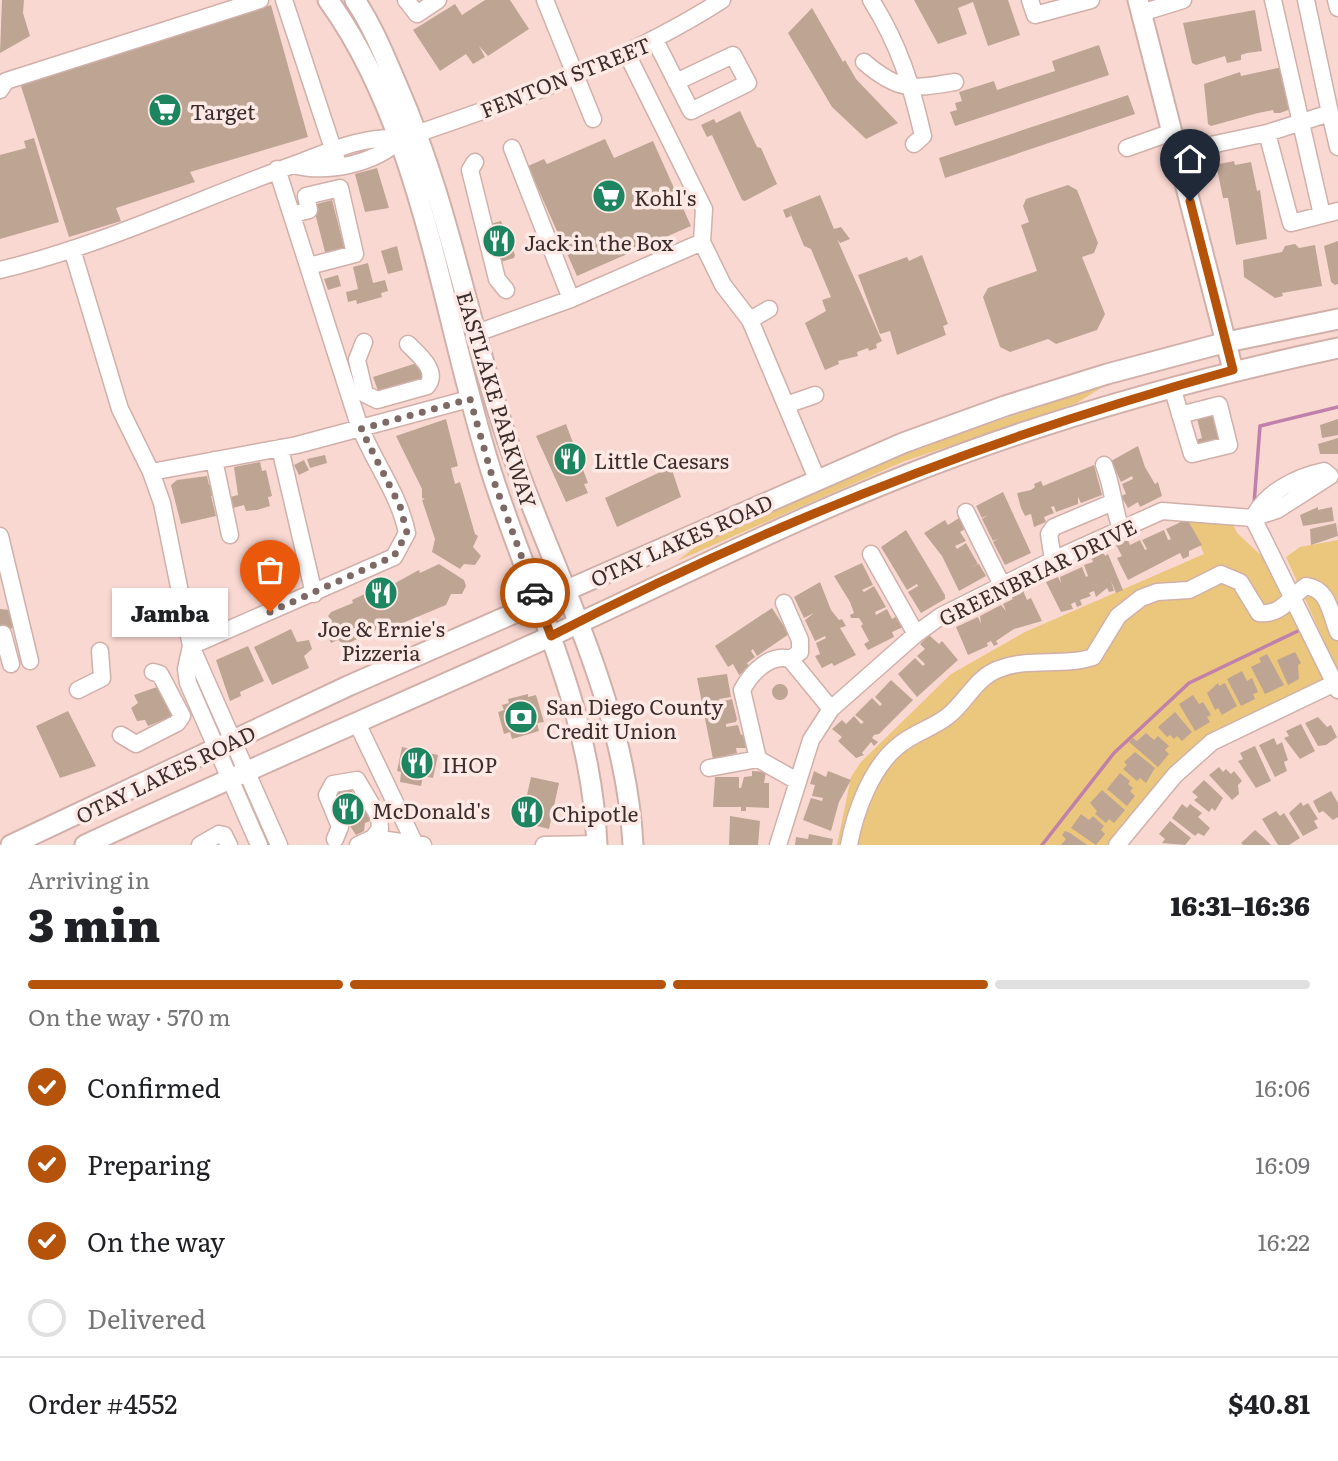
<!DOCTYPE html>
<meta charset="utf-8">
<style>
:root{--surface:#fff;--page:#f6f6f6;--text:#202124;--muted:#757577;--line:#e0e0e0;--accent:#b45309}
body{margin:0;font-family:Literata,serif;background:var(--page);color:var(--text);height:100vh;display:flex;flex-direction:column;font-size:26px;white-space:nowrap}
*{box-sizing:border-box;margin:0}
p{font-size:23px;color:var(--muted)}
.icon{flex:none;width:38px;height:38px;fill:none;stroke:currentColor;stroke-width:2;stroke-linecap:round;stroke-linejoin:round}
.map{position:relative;height:845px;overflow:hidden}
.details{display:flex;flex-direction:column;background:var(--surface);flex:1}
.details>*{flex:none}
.pin{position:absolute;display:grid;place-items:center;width:60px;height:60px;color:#fff;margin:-72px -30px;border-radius:50% 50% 50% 0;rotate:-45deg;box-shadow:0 0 7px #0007}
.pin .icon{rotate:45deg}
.courier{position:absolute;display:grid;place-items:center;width:70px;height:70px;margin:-35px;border:5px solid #b45309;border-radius:50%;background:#fff;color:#222;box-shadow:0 2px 9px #0007}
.bubble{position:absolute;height:49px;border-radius:0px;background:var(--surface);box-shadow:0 2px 5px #0004;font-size:23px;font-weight:800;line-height:49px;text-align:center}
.summary em{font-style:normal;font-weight:800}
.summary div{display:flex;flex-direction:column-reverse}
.summary{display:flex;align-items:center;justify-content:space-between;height:119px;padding:0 28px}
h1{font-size:46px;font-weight:800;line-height:52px}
.bar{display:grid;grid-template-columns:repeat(4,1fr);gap:10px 7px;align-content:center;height:84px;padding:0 28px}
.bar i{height:9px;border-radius:5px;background:var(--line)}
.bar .on{background:var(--accent)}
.bar p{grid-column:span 4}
.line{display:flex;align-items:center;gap:18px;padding:0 28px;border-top:2px solid var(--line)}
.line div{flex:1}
ol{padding:0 28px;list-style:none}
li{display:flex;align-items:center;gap:21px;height:77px}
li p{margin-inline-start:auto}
li .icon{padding:7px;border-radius:50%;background:var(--accent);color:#fff;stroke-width:4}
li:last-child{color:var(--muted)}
li i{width:38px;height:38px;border:4px solid var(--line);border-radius:50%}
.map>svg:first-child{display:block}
.green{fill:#ebc67d}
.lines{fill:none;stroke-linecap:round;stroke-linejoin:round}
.stream{stroke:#bf81ab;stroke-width:3.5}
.building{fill:#bea593}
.minor-casing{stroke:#d1b0aa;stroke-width:19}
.major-casing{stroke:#d1b0aa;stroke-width:23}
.minor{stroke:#fff;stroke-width:16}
.major{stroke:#fff;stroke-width:19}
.done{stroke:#7d6965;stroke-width:7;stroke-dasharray:0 12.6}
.route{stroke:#b45309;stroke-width:9}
.labels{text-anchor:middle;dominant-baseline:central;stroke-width:7;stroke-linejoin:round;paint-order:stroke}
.street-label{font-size:21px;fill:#3a2d2b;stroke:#fee9e5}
.poi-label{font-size:21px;fill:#3a2d2b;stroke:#fee9e5;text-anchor:start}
</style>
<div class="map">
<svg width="1338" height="845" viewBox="0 0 1338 845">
<rect width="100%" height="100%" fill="#fad8d2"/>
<!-- green -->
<path class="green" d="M1107,384L1077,403L905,461L677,561L708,537L903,453Z
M1187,518L1232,522L1237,533L1266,560L1326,682L1216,739L1125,845H837L851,777L861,762L951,674L1025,632L1204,554Z
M1338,540V672L1286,557L1300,547Z"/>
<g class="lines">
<!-- stream -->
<path class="stream" d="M1254,504L1260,426L1338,407
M1042,845L1114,753L1189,683L1302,629"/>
</g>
<!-- building -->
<path class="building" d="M2,0H24L23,13L30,36L0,53Z
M485,0H510L529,29L488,56L479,46L485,57L473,64L466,54L440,71L413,30L455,4L462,15Z
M914,0H1008L1020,35L988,46L973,2L958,8L967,34L938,44Z
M271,5L308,137L190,172L195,182L116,208L121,221L69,237L20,83Z
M812,8L843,62L845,60L856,79L898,123L866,139L832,107L788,33Z
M1255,10L1262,51L1247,53L1241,55V60L1227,63L1225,56L1196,65L1192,63L1183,23Z
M1099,45L1109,75L955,126L950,112L957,110L955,103L962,101L959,92L994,81L997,90L1055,71L1052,61Z
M1282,67L1291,109L1280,113H1274L1273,110L1258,113L1211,126L1208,124L1204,84L1240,72L1241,76Z
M1128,95L1135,114L945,178L939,158Z
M740,111L757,147L761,148L777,184L745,201L742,200L712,135L707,137L701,125L714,119L716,123Z
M34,138L59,222L0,239V155L26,148L24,141Z
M605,139L614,158L653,141L691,226L577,276L528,166L544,159L547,164Z
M1234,161L1235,165L1251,162L1257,191L1260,190L1267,239L1236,245L1228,198H1223L1217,169L1219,164Z
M377,168L389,208L365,212L355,174Z
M1068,185L1077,190L1098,243L1094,253L1082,257L1105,314L1097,330L1056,344L1048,339L1010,352L1000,347L983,297L988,288L1037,271L1021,225L1029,222L1023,206L1026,199Z
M820,195L834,229L841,227L850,239L840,243L837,239L882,341L876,344L877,348L869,351L868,348L857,352L858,356L838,361L839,364L825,370L805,323L826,311L822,300L831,297L811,249L804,246L789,210L791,216L786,218L783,210Z
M332,200L345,251L326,256L313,205Z
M501,221L515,255L514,258L497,263L490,224Z
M1338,241V284L1335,285L1331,282L1324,246Z
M1295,244L1299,248L1315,245L1322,286L1282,293L1283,296L1275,298L1244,277L1243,260L1282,252L1285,246Z
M397,246L403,270L388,274L381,251Z
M922,255L948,324L943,326L946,335L897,355L890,331L880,334L858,275L907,257L909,261Z
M368,263L373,283L385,280L388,291L381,293L382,297L357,304L356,300L348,302L346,292L358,289L353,267Z
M338,275L341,286L328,290L324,279Z
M420,362L426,384L380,396L373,377Z
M1211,411L1220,443L1198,447L1196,440L1202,438L1196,415Z
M446,419L458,466L451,468L455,484L460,482L475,534L478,536L473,547L481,556L475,565L464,564L460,569L432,552L435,539L422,500L425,499L422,498V489L396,436Z
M1338,419V435L1322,438L1320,425Z
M566,424L588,483L584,484L588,493L566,502L536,436Z
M1338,438V454H1320L1318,444Z
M1138,446L1145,467L1155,484L1158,482L1162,496L1140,507L1138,502L1128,508L1121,496L1126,494L1122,484L1133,479L1132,476L1121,482L1111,461Z
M325,455L327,463L310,468L307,459Z
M304,460L309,470L299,475L294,465Z
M260,462L262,471L266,470L272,496L268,497L270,506L257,510L246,511L244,505L229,509L226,498L238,495L234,467Z
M1094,465L1102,495L1081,503L1078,497V504L1056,512L1054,506L1051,507L1054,513L1044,517L1046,522L1034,527L1031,514L1025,516L1021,508L1017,493L1031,490L1035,487L1034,484L1041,481L1043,486Z
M671,467L681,497L617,527L605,498Z
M207,476L209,485L217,484L219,494L211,496L216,516L181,524L171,485L177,480Z
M1003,492L1031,553L1005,565L993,542L999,538L993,541L982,519L988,515L982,518L976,506Z
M1318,507V510L1332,507L1334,521L1303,526L1300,515Z
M959,518L965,529L960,532L966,541L955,546L957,549L966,543L978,564L970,567L979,564L986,576L959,591L942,556L924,533L945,520L948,525Z
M1187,519L1202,545L1189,551V556L1183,559L1180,553L1128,580L1117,558L1122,556L1116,545L1128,540L1130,545L1140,540L1145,550L1147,549L1142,540L1164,530L1168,540L1171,539L1166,529Z
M1336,523L1338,536L1311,545L1310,529Z
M906,530L945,595V599L921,613L908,592L918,586L917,584L907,590L881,547Z
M1103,551L1105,556L1108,554L1123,590L1116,593L1111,581L1114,591L1109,592L1107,588L1096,597L1094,591L1089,593L1091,596L1080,600L1082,605L1077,607L1075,602L1071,604L1073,609L1061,612L1046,582L1058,577L1061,583L1060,577L1082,567L1086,577L1088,576L1084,565L1093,562L1091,556Z
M862,563L873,585L862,590L864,592L874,586L886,607L875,612L876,615L887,609L892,619L897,616L903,627L892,632L894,637L868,650L864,644L869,641L861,626L863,624L859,618H851L850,615L854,613L850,602L834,576Z
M439,564L464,580L466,586L462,594H451L446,605L393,627L391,622L345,645L338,640L331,643L323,626L332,621L328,616L331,612L353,603L352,600L373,590L375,594L419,570L420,573Z
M820,582L831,610L839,620L842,619L846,626L840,628L856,655L834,666L832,663L822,668L815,656L820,654L816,643L826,638L825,636L815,641L805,620L814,613L804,618L794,597Z
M1022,588L1027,600L1031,598L1042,621L1014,629L996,641L998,644L994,646L991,641L987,643L988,646L968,655L956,627L978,617L981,624L980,616L1001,605L1006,611L1003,604L1013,599L1010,594Z
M772,608L789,634L757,656L753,649L751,651L755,657L747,663L750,668L739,675L733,664L728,667L715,646Z
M0,609L10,610L15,626L0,636Z
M291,629L297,642L309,640L312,649L304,656L309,668L272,685L254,647Z
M929,635L939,644L942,641L958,660L917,697L898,674L915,658L923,666L925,664L917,656L925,649L920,644Z
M248,646L264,681L240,692L241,696L230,701L216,660Z
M1295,652L1301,663L1298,665L1299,679L1288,685L1277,660Z
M1267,654L1284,685L1265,694L1251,667L1261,662L1259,658Z
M1242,671L1247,681L1252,678L1258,692L1253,694L1255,699L1241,706L1227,679Z
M727,674L731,697L719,699L720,702L732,699L737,719L736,722L726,724V727L738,725L741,735L746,734L748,748H736L737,753L713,759L697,678Z
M891,680L913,700L879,734L874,735L872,738L878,742L874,746L871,742L862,753L864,755L856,758L838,741L842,737L832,729L842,720L846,724L854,716L861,724L864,722L855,715L872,698L880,706L882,704L875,697Z
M174,681L181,695L169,701L178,714L148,726L145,720L137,721L131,708L138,703L134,695Z
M1218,683L1219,686L1225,683L1237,706L1222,715L1218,708L1215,710L1207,693Z
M772 692a8 8 0 1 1 16 0a8 8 0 1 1-16 0Z
M528,694V697L536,695L544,722L537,723L539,731L512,739L510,732L504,734L498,712L504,710L502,705L509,703L508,699Z
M1193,695L1199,704L1203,702L1211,715L1207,717L1210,722L1195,731L1179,704Z
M68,711L96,766L60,778L36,726Z
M1175,712L1192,732L1182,741L1177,736L1174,739L1170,735L1167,737L1158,727Z
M1318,717L1327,727L1331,725L1337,737L1326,745L1318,746L1305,723Z
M1301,724L1315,751L1300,759L1284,738L1289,736L1286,731Z
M1146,733L1154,740L1158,736L1169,746L1165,750L1169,754L1158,767L1129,742L1133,738L1137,741Z
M1274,738L1277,745L1282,742L1288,760L1284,762L1287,771L1275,777L1259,745Z
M1255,746L1271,781L1256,788L1238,761L1243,759L1240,753Z
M402,747L438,755L433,778L423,776L421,786L400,782L401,772L397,771Z
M1135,752L1155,768L1146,783L1140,778L1137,781L1123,769L1127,765L1124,762Z
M1219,767L1223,772L1226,769L1231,774L1234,771L1242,781L1238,785L1239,794L1232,800L1209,775Z
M752,771L766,772L764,783H769V808L746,807V811H741V807H713L715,777H739V788H741L744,777L752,776Z
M814,771L826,777L828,771L851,780L839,802L831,831L803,820L811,798L822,801L823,798L812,796L815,785L810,784Z
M1120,773L1130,781L1128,784L1133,788L1130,791L1135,796L1127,806L1107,789Z
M531,777L559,783L549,829L521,822Z
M1204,780L1223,798L1215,811L1212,808L1209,812L1194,800L1198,797L1192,792Z
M347,784L356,797L363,794L375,819L365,823L364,831L356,835L350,826H346L331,795Z
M1102,790L1125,810L1114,823L1109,819L1106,823L1095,814L1097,811L1090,803Z
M1331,791L1338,803V817L1333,820L1323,811L1319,813L1313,801Z
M1301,802L1303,806L1308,803L1318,819L1314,821L1318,828L1303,836L1289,813Z
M1182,804L1187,808L1190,804L1202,813L1198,817L1210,828L1204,836L1198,833L1195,836L1172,818Z
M1276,811L1280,816L1284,813L1300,838L1289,845H1278L1262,819Z
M1081,814L1089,820L1093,816L1104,826L1101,830L1105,834L1096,845L1071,828Z
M730,816L760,821L758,845H729Z
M1170,821L1191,838L1185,845L1162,843L1165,839L1159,834Z
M1255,830L1263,837L1271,845H1243L1241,843Z
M1065,831L1070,833L1087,845H1061L1066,839L1062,835Z
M809,834L833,839L832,845H795L796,837L808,839Z"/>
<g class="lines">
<defs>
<path id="minor" d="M284,0L337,161
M406,0L417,14L438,0
M545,0L593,119
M871,0C900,46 911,84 923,136L914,144
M1030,0L1035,15L1091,0
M1273,0L1322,215
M1336,0L1338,8
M1141,13L1183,0
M655,40L691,111L748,83L733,55L676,82
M864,62C899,92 912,89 955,82
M0,90L6,81L260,0
M1330,113L1338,147
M1267,133L1330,113L1306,0
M512,148L571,299L702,242L704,209L627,54
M1127,148L1172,132
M1178,152L1267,133L1291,223L1338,211
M475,162L470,170L497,279L506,290
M293,165C328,174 374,164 401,139C511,102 624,63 722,0
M293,214L309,210L306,196L340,188L355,254L309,266
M702,242L723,285L750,320L817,479
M72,249L120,409L151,472L162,503L191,646L279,845
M0,270C101,246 196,200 293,165C326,153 366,134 401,139
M750,320L769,309
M477,333L571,299
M364,342L357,360L365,394L377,400L427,386C439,371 419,355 408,344
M1172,387L1192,454L1229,445L1219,405L1180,415
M786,405L815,395
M280,448L314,594
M214,460L230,535
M1104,465C1113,487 1113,507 1121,529
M151,472L297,445L469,399
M966,512L1002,585
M1253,518L1338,690
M0,536L30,661
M871,554L916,634
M1053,560L1049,534L1054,527L1111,503
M784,603L800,640V652L790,659
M3,634L11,664
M78,690L102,678L100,651
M357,723L415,844
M121,735L136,744L177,723L182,716L160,674L153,672
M709,768L758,759
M797,781L758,759L742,690C751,673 770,653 790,659L831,709
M335,839L340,827L327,795L333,784L357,780L379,817L380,829L373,838
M200,845L219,834L224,835L229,845
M259,845L188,683L186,669L191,646L394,557L407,533C399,493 372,460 358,422L277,169
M358,845L373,838L423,845
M544,845L597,844
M778,845L811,740L831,709L916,634L941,616L1053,560L1162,511L1253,518L1277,510L1330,476L1324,471C1296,477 1266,492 1253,518
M849,845C855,812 871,768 898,746C913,733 933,728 948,716C967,701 975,678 999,669C1029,657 1063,667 1093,657L1118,616L1141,598L1157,592L1189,590L1221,574L1240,582L1259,613C1281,616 1290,597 1306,586C1329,589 1330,613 1338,632
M1117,845L1175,775L1212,742L1335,683"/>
<path id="major" d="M328,0C423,131 443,321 492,474C533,602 591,707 597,845
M355,0C373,27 384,55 397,85C443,189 464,300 497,408C541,553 625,690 633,845
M1138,0L1233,370
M11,845L348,686L903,443L1005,406L1107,374L1227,342L1338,319
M85,845C235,775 387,710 538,642C661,586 782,524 909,474C1048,419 1192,379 1338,348"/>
</defs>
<!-- minor casing -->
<use href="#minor" class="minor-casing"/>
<!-- major casing -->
<use href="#major" class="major-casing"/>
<!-- minor -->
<use href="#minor" class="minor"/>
<!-- major -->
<use href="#major" class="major"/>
</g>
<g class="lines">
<!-- done -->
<path class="done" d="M270,612L394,556L407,533L400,506L361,429L470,399L492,476L535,593"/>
<!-- route -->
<path class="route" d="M535,593L551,636C769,523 997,435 1233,370L1190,201"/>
</g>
<!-- icons -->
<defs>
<symbol id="supermarket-disc" viewBox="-11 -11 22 22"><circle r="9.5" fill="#1d8560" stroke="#fee9e5"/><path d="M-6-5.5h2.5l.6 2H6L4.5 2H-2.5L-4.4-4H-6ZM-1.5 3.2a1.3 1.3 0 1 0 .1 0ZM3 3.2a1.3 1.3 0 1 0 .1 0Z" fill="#fff"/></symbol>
<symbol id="restaurant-disc" viewBox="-11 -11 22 22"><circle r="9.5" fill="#1d8560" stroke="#fee9e5"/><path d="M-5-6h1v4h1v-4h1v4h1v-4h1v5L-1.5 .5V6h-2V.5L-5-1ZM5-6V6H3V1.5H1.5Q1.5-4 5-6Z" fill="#fff"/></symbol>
<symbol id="bank-disc" viewBox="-11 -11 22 22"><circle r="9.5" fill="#1d8560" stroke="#fee9e5"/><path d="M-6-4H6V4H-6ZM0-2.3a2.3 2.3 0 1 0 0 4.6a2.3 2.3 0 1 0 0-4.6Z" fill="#fff"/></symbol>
</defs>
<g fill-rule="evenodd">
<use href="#supermarket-disc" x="146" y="91" width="38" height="38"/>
<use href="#supermarket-disc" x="590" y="177" width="38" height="38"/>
<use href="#restaurant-disc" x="480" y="222" width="38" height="38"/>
<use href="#restaurant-disc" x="551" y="440" width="38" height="38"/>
<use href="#restaurant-disc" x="362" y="574" width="38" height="38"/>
<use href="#bank-disc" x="502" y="698" width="38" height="38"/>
<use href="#restaurant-disc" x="398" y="744" width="38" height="38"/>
<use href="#restaurant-disc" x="329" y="790" width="38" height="38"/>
<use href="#restaurant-disc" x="508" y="793" width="38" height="38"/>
</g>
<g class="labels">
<!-- street labels -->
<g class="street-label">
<text transform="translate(565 76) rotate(-22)">FENTON STREET</text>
<text transform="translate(498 399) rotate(73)">EASTLAKE PARKWAY</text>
<text transform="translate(681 539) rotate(-24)">OTAY LAKES ROAD</text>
<text transform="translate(1037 571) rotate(-26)">GREENBRIAR DRIVE</text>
<text transform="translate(165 773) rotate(-26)">OTAY LAKES ROAD</text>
</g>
<!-- poi labels -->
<g class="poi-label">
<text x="190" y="110">Target</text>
<text x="634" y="196">Kohl's</text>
<text x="524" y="241">Jack in the Box</text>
<text x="594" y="459">Little Caesars</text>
<text x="381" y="627" text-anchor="middle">Joe &amp; Ernie's<tspan x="381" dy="24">Pizzeria</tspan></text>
<text x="546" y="705">San Diego County<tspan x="546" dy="24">Credit Union</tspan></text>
<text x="442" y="763">IHOP</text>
<text x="372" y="809">McDonald's</text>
<text x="552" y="812">Chipotle</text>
</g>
</g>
</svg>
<div class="pin" style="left:270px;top:612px;background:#ea580c"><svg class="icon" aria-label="bag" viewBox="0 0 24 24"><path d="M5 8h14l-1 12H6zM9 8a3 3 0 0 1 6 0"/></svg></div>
<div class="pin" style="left:1190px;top:201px;background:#1f2937"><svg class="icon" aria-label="home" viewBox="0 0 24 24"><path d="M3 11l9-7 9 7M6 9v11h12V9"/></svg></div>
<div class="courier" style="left:535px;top:593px"><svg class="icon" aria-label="car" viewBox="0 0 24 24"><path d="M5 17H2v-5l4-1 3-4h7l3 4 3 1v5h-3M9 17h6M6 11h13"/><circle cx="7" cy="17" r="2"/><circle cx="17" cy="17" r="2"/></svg></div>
<div class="bubble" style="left:112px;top:588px;width:116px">Jamba</div>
</div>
<section class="details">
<div class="summary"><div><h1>3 min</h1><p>Arriving in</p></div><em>16:31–16:36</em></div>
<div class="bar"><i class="on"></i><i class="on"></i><i class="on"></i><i></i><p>On the way · 570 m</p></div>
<ol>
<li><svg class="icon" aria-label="check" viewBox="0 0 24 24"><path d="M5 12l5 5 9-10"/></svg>Confirmed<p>16:06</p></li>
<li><svg class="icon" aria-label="check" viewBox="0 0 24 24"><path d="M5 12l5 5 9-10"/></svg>Preparing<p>16:09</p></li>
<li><svg class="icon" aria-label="check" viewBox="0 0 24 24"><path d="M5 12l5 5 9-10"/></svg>On the way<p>16:22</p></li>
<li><i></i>Delivered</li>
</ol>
<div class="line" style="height:91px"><div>Order #4552</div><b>$40.81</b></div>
</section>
